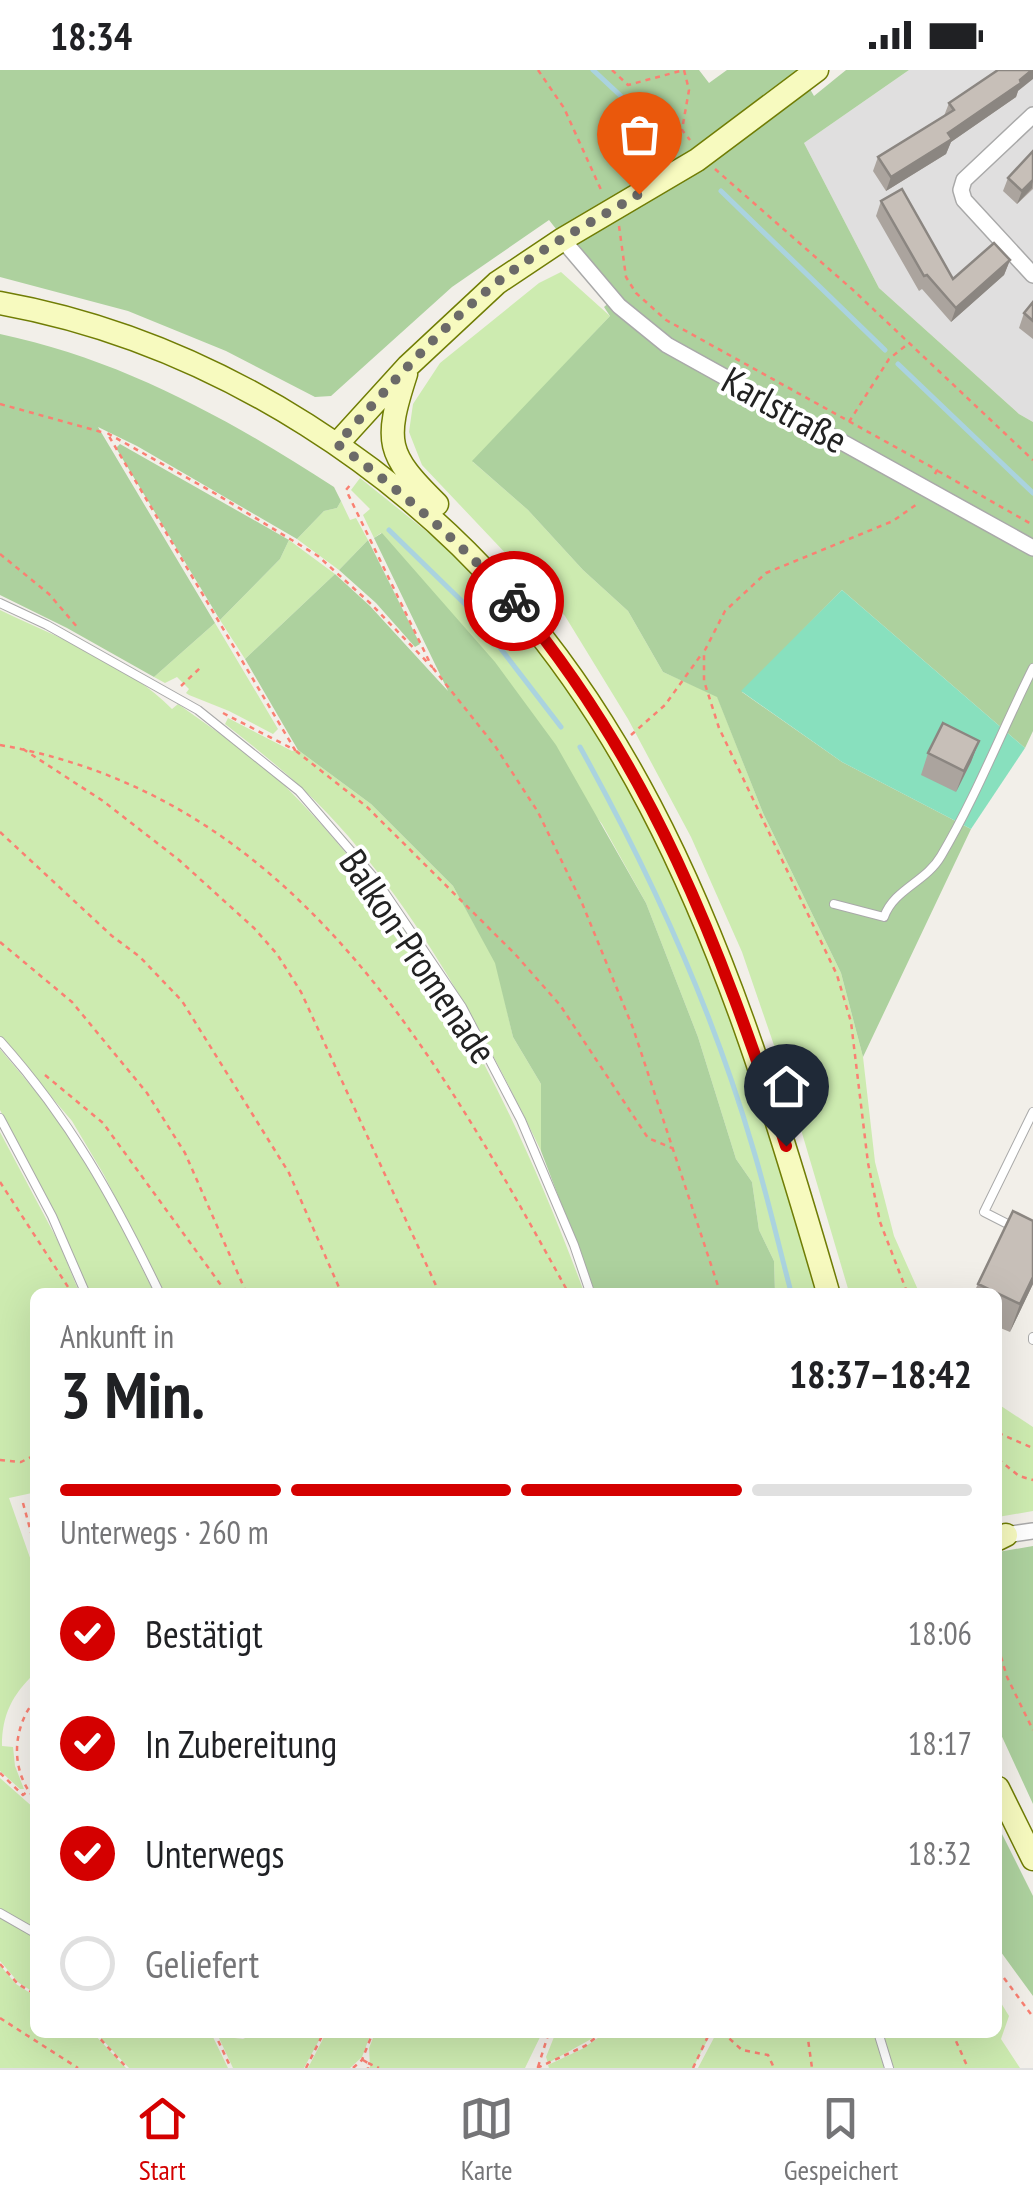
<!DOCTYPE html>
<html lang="de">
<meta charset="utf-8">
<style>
:root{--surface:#fff;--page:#f2f2f2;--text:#202124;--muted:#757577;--line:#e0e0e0;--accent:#d40000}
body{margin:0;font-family:"PT Sans Narrow",sans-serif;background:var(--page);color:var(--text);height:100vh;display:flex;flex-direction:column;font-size:38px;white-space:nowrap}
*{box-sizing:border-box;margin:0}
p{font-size:32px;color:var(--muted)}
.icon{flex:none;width:55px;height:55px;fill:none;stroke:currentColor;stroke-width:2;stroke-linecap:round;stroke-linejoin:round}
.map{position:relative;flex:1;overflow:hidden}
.panel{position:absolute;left:30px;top:1218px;width:972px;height:750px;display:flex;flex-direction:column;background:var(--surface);border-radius:15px;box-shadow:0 10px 40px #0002}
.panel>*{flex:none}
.pin{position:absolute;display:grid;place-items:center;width:85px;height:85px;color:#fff;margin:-102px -42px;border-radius:50% 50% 50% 0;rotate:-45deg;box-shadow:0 0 10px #0007}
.pin .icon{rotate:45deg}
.courier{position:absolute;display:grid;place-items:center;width:100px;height:100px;margin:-50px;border:8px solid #d40000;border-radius:50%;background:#fff;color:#222;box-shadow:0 2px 12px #0007}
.summary em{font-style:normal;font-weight:800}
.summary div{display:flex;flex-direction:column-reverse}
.summary{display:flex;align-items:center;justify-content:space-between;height:170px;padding:0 30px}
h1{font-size:65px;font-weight:800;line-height:75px}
.bar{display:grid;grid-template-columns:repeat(4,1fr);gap:15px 10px;align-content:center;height:120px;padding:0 30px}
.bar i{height:12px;border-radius:8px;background:var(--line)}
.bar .on{background:var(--accent)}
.bar p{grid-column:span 4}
ol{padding:0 30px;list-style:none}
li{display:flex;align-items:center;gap:30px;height:110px}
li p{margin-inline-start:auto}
li .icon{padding:10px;border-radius:50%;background:var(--accent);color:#fff;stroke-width:4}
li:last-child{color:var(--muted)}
li i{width:55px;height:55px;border:5px solid var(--line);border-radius:50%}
.status{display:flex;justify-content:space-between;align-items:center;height:70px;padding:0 50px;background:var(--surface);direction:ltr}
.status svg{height:28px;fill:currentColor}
.dock{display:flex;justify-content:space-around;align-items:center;height:140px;border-top:2px solid var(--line);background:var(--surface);font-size:28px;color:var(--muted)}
.dock a{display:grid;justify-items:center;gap:5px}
.dock .on{color:var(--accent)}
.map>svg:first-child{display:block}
.residential{fill:#e0dfdf}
.grass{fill:#cdebb0}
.forest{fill:#add19e}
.pitch{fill:#88e0be}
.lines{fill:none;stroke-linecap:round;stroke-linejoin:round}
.stream{stroke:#aad3df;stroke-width:5}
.lane-casing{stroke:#a9a9a9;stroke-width:10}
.street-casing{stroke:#a9a9a9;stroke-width:18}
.secondary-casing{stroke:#707d05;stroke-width:25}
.path{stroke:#fa8072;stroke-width:2.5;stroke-dasharray:5 5;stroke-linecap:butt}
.lane{stroke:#fff;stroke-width:8}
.street{stroke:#fff;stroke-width:15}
.secondary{stroke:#f7fabf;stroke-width:22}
.wall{fill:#aba49e}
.shaded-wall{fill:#8b8681}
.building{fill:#c7bfb8;stroke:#8b8681;stroke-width:2.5}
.done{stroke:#6b6a68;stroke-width:10;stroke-dasharray:0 18}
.route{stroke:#d40000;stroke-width:12}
.labels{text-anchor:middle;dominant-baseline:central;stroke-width:8;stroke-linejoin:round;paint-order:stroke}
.street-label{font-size:38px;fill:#222;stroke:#fff}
</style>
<div class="status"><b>18:34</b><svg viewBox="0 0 49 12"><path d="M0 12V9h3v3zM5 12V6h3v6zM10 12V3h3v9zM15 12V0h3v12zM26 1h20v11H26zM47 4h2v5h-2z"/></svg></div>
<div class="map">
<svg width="1033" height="1998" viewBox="0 0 1033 1998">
<rect width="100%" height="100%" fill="#f2efe9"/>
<!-- residential -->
<path class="residential" d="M909,0H1033V352L1019,344L879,218L804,73Z"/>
<!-- grass -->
<path class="grass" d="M561,202L610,246L473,392L528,440L583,500L628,541L663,602L717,626L763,743L841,903L863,987L875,1092L894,1166L919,1222H849L789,1019L742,882L691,767L628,649L565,546L422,395L409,362L413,334L440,293L539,213Z
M360,408L441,473L521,555L580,635L666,784L753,1004L817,1222H775L774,1191L759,1160L752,1112L736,1089L698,967L646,833L602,754L381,463L374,468L363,445L370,439L351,420Z
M341,431L350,450L356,448L368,470L339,500L297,469L324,441L337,438Z
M289,470L335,504L245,589L220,550L280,489Z
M0,540C54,566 130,595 172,639L178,634C214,660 254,686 286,717C426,857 516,1039 584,1222H163L104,1105L72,1051L0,967Z
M215,553L278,659L273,664L229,641L189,625L186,623L189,619L177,607L165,613L154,607Z
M228,648L292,681L298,680L371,734L453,816L496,893L513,967L541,1014V1081C487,968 416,837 329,745C297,711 261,682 225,654Z
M0,979L65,1056L97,1108L154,1222H88L55,1144L0,1040Z
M0,1062L60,1175L79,1222H35V1441L32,1423L9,1428L35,1502V1603C12,1625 2,1645 2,1676L13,1677L15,1696L24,1719H20L0,1701Z
M998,1334L1033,1357V1441L998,1447Z
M0,1708L35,1739V1859L0,1840Z
M0,1847L35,1867V1923L19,1913L0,1891Z
M0,1895L16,1914L35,1926V1962L93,1963L126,1998H0Z
M998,1928L1009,1946L1001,1969L1020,1998H894L882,1963L998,1962Z
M202,1962L212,1965L228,1998H129L96,1963Z
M556,1962H602V1963L548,1993L546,1987Z
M717,1962L874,1963L884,1998H698Z
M256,1963V1962L323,1963L304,1998H233L218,1966L243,1969Z
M326,1963V1962L371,1963L362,1987L350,1998H308Z
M375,1963V1962L542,1963L525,1998H370L369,1978Z
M605,1963H706L707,1971L693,1998H549L548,1995L582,1979Z"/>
<!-- forest -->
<path class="forest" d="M0,0H699L709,13L727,0H799L814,26L846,0H909L804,73L879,218L1019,344L1033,352V661L1025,678L842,520L742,622L842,692L971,759L863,987L841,903L763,743L717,627L663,602L628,541L583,500L528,440L472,391L610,246L604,237L612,230L549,150L452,217L331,326L315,327L226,281L128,241L0,207Z
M0,264C123,290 229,349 334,417L341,431L337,438L324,441L297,469L137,376L98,357L215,553L154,607L67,558L0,525Z
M120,374L289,470L280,489L220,550L116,378Z
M382,463L495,592L556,675L646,833L698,967L736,1089L752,1112L759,1160L774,1191L775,1222H595L541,1081V1014L513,967L495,893L453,816L371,734L298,680L245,589L335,504L370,536L448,621L374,468Z
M368,470L420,574L415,577L376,533L339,500Z
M1033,1476V1734L998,1658V1482Z
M998,1756L1033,1826V1926L998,1878Z"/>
<!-- pitch -->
<path class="pitch" d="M842,520L1025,678L971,759L842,692L741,621Z"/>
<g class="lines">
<!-- stream -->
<path class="stream" d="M593,0L667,69
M721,121L885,280
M898,294L1033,423
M389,460L471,540L561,657
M580,677C649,801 712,938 752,1075C767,1124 778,1173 791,1222"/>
<defs>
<path id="lane" d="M0,533L47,555L198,640L299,721L376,810L462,937L521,1050L574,1175L590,1222
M834,834L884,847C894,819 926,812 941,786C976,727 1002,660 1033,598
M0,971C70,1049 114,1129 159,1222
M1033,1042L984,1142L1033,1167
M0,1048L52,1146L85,1222
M1033,1267V1270
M0,1843L35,1863
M878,1962L889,1998"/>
<path id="street" d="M1033,45L964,110L961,120L964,130L1033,205
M562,169L619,236L667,275L1033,478
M998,1466L1033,1461"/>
<path id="secondary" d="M0,233C111,253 212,295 307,355C626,556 729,880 828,1222
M406,304C384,372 386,384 437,434
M337,374L408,296L497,213L563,169L697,90L817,0
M998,1469L1006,1465
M998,1718L1033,1789"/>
</defs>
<!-- lane casing -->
<use href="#lane" class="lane-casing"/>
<!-- street casing -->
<use href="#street" class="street-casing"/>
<!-- secondary casing -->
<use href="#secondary" class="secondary-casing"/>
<!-- path -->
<path class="path" d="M538,0L564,38L602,122
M612,0L628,15L684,0L689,20L682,60L690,70
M715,99L853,220L1033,390
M619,156L626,207L636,223L666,250L937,400L934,406
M0,334L105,363
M849,352L889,289L909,273
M938,401L1033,455
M0,484L49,524L78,558
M433,598L495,676L538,742L582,833L633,958L720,1222
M181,616L200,598
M223,643L295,680L107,363L216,424L318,486L370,533L432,597L346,420L351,414
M631,665L665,635L701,585
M0,675C295,727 436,983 568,1222
M23,679L103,731L179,790L254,858L277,884L301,922L439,1222
M296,681L367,737L515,884L560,935L648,1068L672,1078
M0,762L112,866L140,887L182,931L289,1103L341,1222
M0,872L72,932L147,1023L185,1083L246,1222
M45,1005L103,1053L226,1222
M0,1112L70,1220
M907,1222L880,1152L868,1093L851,952L837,905L719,658L704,611V582L725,541L766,503L893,451L917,434
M998,1363L1033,1378
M998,1389L1019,1406L1033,1410
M0,1390L21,1392L35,1385
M23,1433L35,1477
M998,1577L1007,1607L1033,1660
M35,1630C12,1658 10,1701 35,1729
M0,1703L23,1725L27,1722
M0,1894L18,1914L35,1924
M998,1900L1033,1947
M0,1948L78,1998
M94,1962L127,1998
M214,1962L231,1998
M722,1962L742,1980L768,1985L774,1998
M807,1962L812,1998
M952,1962L968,1998
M363,1990L368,1993V1998
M368,1993L379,1998
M538,1997L549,1962
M306,1998L324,1962
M353,1998L362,1990L373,1962
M537,1998L585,1976L603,1962
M693,1998L710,1962"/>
<!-- lane -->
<use href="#lane" class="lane"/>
<!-- street -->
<use href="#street" class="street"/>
<!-- secondary -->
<use href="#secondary" class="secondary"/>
</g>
<!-- wall -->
<path class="wall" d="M1018,21L1016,27L951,72L946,84L886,121L873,101L878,87L944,46L949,33Z
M1033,81V119L1017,134L1003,121L1008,108Z
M881,131L953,209L1010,190L1004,205L951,252L922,219L919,221L876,146Z
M1033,232V269L1019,258L1024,243Z
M979,671L971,692L956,722L921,705L928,683Z
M978,1214H1033L1010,1262L998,1257V1222H974Z"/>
<!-- shaded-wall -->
<path class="shaded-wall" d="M1032,0H1033V9L1018,21L1016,27L951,72L946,84L886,121L891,107Z
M1033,110L1032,118L1017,134L1022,121Z
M1010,190L1004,205L951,252L956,238Z
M979,671L971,692L956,722L964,701Z
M1033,1207V1214L1010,1262L1020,1234Z"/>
<!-- building -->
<path class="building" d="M998,0H1032L1020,10L1021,13L948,63L952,69L891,107L878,87L954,40L949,33Z
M1033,81V110L1022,121L1008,108Z
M902,119L953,209L994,173L1010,190L956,238L927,205L924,206L881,131Z
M1033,232V251L1024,243Z
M943,653L979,671L964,701L928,683Z
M1013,1141L1033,1151V1207L1020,1234L978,1214Z"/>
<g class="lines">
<!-- done -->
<path class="done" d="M514,531C458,471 403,422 337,374C387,319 437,261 495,214C539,179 591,153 639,124"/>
<!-- route -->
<path class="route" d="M514,531C652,696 719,875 786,1076"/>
</g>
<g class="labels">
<!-- street labels -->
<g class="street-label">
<text transform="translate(785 339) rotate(29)">Karlstraße</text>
<text transform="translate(419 886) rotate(56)">Balkon-Promenade</text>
</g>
</g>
</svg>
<div class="pin" style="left:639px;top:124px;background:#ea580c"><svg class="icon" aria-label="bag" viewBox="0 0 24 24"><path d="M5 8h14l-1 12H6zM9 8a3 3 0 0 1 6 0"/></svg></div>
<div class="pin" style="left:786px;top:1076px;background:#1f2937"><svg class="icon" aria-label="home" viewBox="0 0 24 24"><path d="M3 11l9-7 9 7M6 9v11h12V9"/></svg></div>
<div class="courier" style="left:514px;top:531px"><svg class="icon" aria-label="bike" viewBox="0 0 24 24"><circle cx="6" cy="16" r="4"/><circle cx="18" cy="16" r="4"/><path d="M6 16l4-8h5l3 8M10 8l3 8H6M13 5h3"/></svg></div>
<section class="panel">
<div class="summary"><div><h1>3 Min.</h1><p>Ankunft in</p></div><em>18:37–18:42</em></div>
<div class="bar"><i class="on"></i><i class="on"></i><i class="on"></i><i></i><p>Unterwegs · 260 m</p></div>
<ol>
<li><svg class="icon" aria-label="check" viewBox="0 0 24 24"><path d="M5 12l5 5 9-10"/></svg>Bestätigt<p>18:06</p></li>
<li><svg class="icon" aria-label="check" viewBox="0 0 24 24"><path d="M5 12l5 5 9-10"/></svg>In Zubereitung<p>18:17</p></li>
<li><svg class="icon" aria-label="check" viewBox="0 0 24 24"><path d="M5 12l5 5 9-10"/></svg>Unterwegs<p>18:32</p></li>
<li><i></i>Geliefert</li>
</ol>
</section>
</div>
<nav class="dock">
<a class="on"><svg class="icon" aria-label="home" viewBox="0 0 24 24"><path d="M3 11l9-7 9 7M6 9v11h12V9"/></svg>Start</a>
<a><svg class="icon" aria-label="map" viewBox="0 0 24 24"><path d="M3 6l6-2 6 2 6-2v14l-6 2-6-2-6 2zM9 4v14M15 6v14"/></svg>Karte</a>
<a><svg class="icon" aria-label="saved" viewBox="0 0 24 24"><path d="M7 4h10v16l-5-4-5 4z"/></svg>Gespeichert</a>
</nav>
